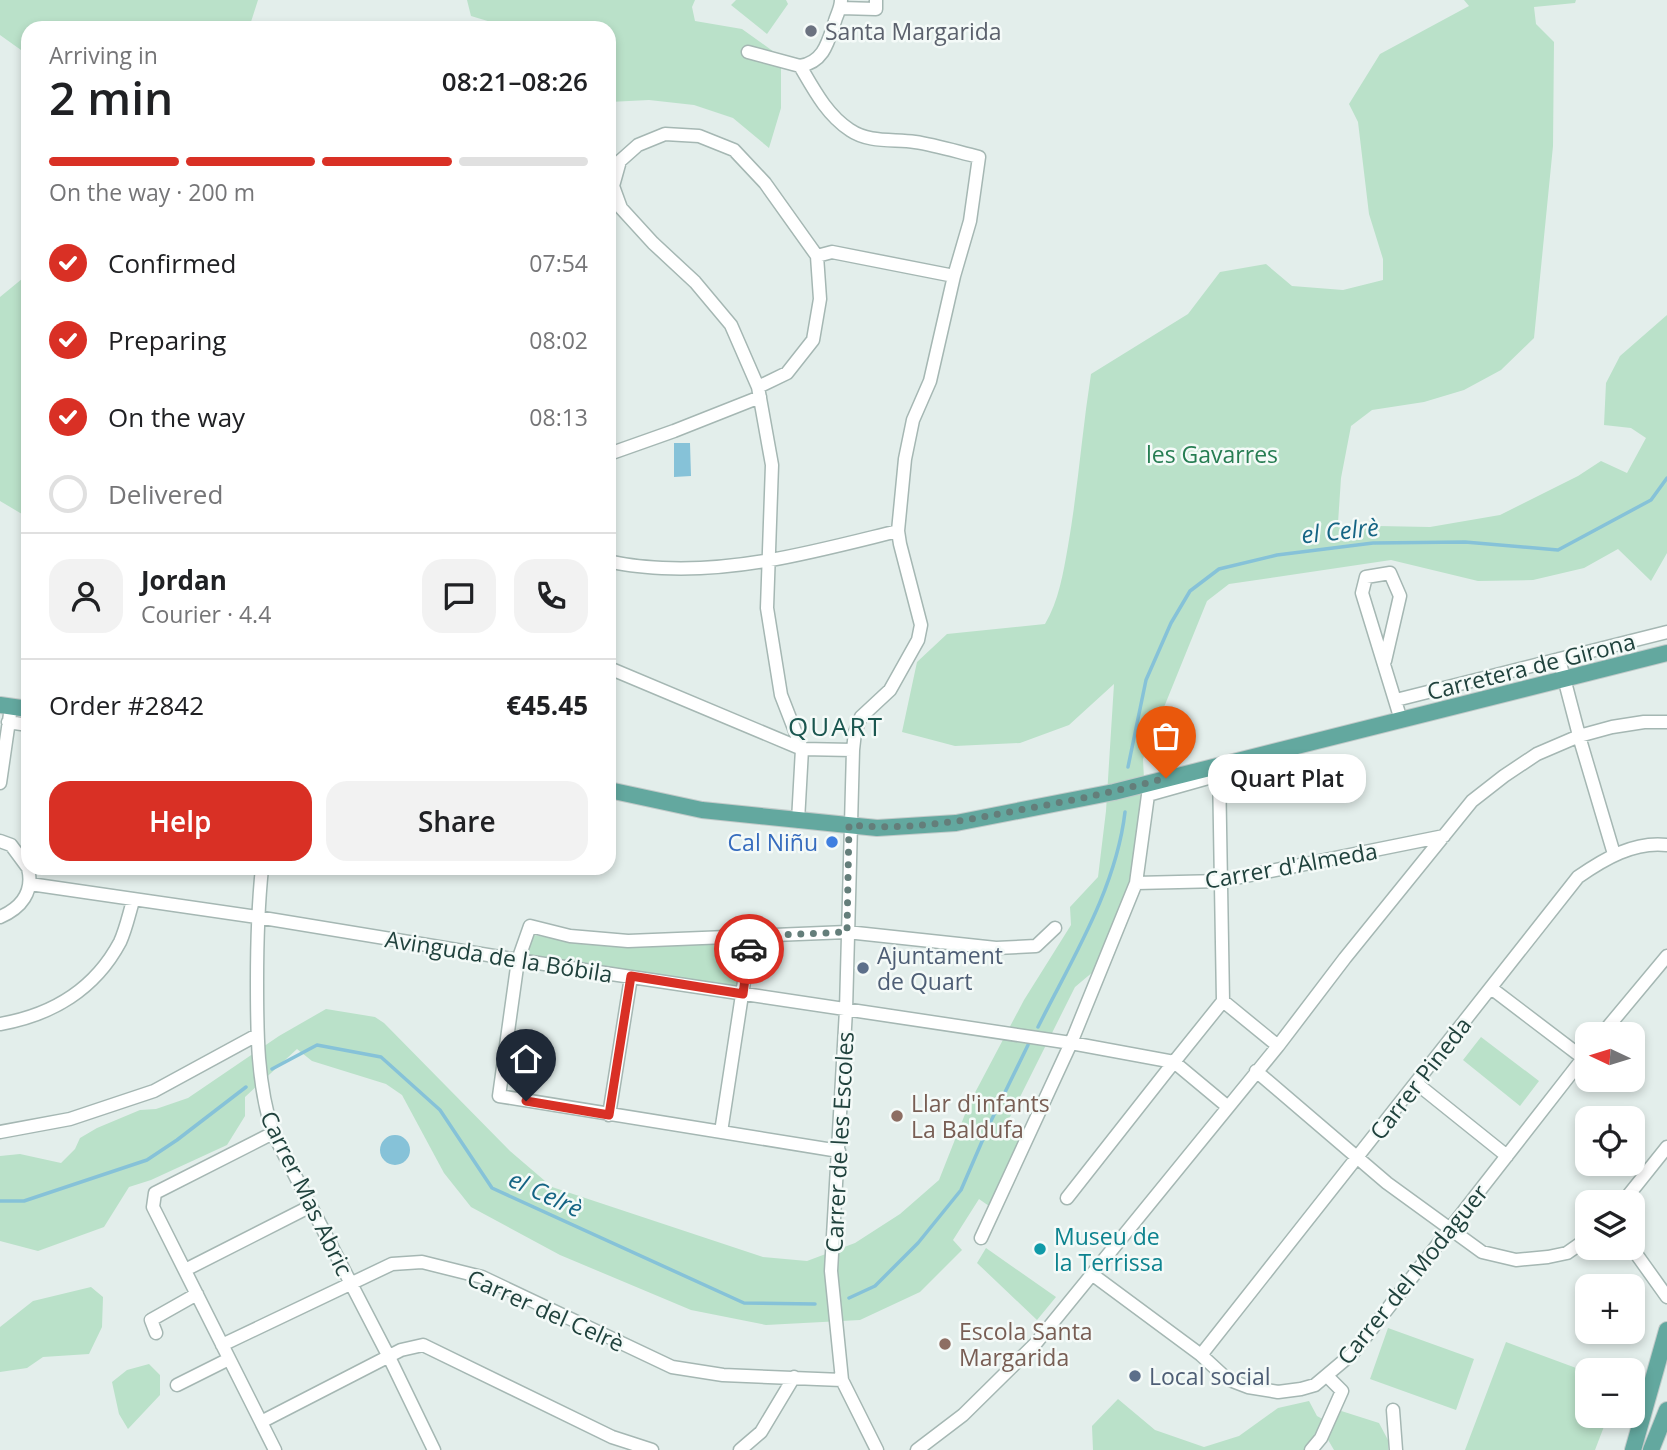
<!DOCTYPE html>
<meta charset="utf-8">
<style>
:root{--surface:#fff;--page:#f2f2f2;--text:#202124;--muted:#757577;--line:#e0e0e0;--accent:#d93025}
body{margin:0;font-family:"Open Sans",sans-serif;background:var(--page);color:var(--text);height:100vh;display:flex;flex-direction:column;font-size:26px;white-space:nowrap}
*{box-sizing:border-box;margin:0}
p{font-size:23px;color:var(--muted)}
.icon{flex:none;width:38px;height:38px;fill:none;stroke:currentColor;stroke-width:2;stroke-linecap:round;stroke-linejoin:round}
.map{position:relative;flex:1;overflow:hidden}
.side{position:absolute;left:21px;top:21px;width:595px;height:854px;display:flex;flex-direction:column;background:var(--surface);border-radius:21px;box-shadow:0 4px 10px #0003}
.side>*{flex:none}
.needle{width:46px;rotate:274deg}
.buttons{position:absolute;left:1575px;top:1022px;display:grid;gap:14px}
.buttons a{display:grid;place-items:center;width:70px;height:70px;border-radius:14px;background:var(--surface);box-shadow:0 4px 10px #0003;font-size:35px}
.pin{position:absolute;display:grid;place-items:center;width:60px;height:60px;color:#fff;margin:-72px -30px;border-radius:50% 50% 50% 0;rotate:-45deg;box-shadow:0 0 7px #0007}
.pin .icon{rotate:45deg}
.courier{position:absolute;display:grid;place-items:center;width:70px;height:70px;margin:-35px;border:5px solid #d93025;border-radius:50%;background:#fff;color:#222;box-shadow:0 2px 9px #0007}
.bubble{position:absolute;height:49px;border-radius:21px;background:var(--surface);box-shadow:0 4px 10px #0003;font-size:23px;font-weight:600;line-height:49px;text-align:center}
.overview em{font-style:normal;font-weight:600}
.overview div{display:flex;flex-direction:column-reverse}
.overview{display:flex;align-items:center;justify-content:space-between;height:119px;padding:0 28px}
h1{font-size:46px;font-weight:600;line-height:52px}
.bar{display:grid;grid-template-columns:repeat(4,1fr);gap:10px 7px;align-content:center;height:84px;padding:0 28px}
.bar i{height:9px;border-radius:5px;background:var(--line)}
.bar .selected{background:var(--accent)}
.bar p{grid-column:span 4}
.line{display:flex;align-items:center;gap:18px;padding:0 28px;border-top:2px solid var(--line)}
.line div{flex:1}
.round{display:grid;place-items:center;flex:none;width:74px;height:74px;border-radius:21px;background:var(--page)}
ol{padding:0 28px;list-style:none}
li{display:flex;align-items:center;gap:21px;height:77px}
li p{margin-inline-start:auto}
li .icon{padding:7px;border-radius:50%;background:var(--accent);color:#fff;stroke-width:4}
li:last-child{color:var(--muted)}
li i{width:38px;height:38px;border:4px solid var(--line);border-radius:50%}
.button{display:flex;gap:14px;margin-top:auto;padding:14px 28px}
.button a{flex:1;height:80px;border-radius:21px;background:var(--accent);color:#fff;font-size:28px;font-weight:600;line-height:80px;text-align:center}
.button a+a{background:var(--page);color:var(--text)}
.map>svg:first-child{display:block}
.green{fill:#bae1c9}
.water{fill:#86c2d8}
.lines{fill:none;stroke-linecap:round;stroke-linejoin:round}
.stream{stroke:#86c2d8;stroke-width:3.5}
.minor-casing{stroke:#a5b7b3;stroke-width:15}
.major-casing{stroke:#c1cac9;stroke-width:18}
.minor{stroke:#fff;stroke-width:12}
.major{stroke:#63a89f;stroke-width:16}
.done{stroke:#647e7a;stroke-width:7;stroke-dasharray:0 12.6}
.route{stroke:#d93025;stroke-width:9}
.worship-dot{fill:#6b7280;stroke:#f4faf8;stroke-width:2.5}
.shop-dot{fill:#3f7fe0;stroke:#f4faf8;stroke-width:2.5}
.service-dot{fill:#5c6f8a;stroke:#f4faf8;stroke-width:2.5}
.education-dot{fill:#8d6e63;stroke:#f4faf8;stroke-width:2.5}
.culture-dot{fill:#0f9aa8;stroke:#f4faf8;stroke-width:2.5}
.labels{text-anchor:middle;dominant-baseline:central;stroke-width:5;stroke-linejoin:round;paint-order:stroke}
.worship-label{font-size:23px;fill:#5b616d;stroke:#f4faf8;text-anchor:start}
.park-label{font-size:23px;fill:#267d52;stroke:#f4faf8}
.street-label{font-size:23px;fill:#20423d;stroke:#f4faf8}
.shop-label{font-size:23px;fill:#366cbe;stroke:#f4faf8;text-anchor:end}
.service-label{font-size:23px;fill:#4e5e75;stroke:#f4faf8;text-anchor:start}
.education-label{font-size:23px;fill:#785e54;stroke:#f4faf8;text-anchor:start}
.culture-label{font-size:23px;fill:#0d838f;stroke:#f4faf8;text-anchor:start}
.water-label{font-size:24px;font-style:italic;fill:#146484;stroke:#f4faf8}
.quarter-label{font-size:26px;letter-spacing:2px;fill:#1a564f;stroke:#f4faf8}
</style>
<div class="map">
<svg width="1667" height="1450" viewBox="0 0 1667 1450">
<rect width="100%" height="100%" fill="#e3eeeb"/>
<!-- green -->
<path class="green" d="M0,0H258L249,28H28V55L0,35Z
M467,0H695L692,7L695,21L742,29L781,57V108L769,148L733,118L694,105L649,100L609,102V28H511L471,16Z
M736,0H786L788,4L767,34L731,5Z
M1464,0H1576L1575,3L1534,7L1536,24L1554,42L1553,146L1534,338L1501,370L1464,390L1424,402L1372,410L1351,426L1341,478L1338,523L1345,533L1378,526L1430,527L1500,515L1578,476L1601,461L1627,473L1646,438L1631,428L1604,425L1606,383L1620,356L1667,315V553L1651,581L1618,549L1584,568L1533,580L1478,581L1391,560L1229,584L1207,601L1143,759L1145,800L1132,876L1111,927L1100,966L1075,987L1007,1123L1025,1131L989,1206L979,1199L953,1240L962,1250L920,1292L860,1320L766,1325L691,1310L560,1255L471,1207L444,1173L402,1095L386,1084L312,1061L297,1049L245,1097V1116L227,1145L151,1180L129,1187L104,1227L38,1251L0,1241V1156L20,1154L61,1163L75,1149L80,1138L97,1128L140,1110L156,1109L188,1098L279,1036L326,1009L375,1017L384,1023L510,1151L552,1187L763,1257L807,1261L855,1243L900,1214L939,1180L969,1104L1024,1000L1071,925L1070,907L1098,877L1106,811L1114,684L1069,725L1020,743L955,746L902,732L917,662L947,634L1045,624C1059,600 1063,574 1068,546C1078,489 1082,431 1091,374L1188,314L1220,272L1266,264L1292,286L1343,290L1383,280V259L1369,214L1358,122L1349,104L1380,54L1469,6Z
M28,274V516L27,517L0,501V297Z
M534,935L568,941L741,942L737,986L527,955Z
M1481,1037L1539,1081L1520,1106L1463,1060Z
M986,1248L1056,1297L1037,1320L977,1263Z
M91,1287L103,1297L102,1327L89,1354L43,1357L27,1368L0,1372V1327L33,1301Z
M1388,1328L1474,1359L1456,1410L1370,1379Z
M1506,1342L1587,1372V1416H1608L1595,1450H1465Z
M149,1364L160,1375V1395L128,1429L119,1414L112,1382L127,1370Z
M1118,1399L1155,1430L1204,1447L1239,1436L1278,1408L1309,1401L1317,1416L1328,1422L1335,1409L1379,1423L1388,1440V1450H1334L1324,1433L1311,1450H1093L1092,1426Z"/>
<!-- water -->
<path class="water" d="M674,443H690L691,476L674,477Z
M380 1150a15 15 0 1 1 30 0a15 15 0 1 1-30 0Z"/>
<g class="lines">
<!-- stream -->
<path class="stream" d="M1128,767L1146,680L1171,623L1190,591L1219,569L1277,555L1373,543L1465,542L1558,550L1651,500L1667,478
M1038,1027C1072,959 1116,889 1125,812
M272,1069L317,1045L381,1057L440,1110L492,1188L744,1303L815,1304
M0,1201H24L147,1160L177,1140L246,1087
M849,1298L875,1286L918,1243L961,1190L990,1123L1028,1045"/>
<defs>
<path id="minor" d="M841,8L876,9V0
M748,52L800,66C814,90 827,115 850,130C869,143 893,139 915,142C936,145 958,152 979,157L970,221L954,276L930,381L913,420L905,459L898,531L900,544L921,625L918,640L890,690L861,717L855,732L853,750L846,1010L831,1271L842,1380L877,1450
M800,66C824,62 828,42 835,21C837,14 841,8 841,0
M817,256L832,252L954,276
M758,387L787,373L813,340L820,299L817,256L765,183L734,150L699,136L665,134L638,145L620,161L613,186L621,208L653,243L695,282L731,325L758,387L772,465L767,608L781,695L802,749L798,821
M609,454L674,431L760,397
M609,561C627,566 644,567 662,568C743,572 820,550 898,531
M1559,659L1581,743L1614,854
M1385,661L1400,596L1390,573L1366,577L1362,593L1401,720
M609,668L802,749L853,750
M1396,700L1667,632
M8,722L28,725
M1219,769L1223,1001
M0,783L11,707
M0,841L11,845L28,868
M262,868C258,906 257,944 257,982C257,1033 257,1084 273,1133L389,1357L434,1450
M1136,883L1221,881L1444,836
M30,884L257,917L518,960L1071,1043L1174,1062L1067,1198
M0,917C21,908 34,892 28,868
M1491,988L1583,1058
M1223,1001L1174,1062L1228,1107
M1223,1001L1278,1046
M0,1024C52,1015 95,989 120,942C126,929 129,914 133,901
M1602,1034L1667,956
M1256,1071L1387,1183L1482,1252L1516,1260L1548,1257L1567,1253L1587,1239
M1416,1083L1507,1156
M609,1115L631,977
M0,1132L70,1119L154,1091L257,1035
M721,1132L751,936
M273,1133L155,1193L153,1207L275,1450
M839,1151L499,1096L518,960L530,926L570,936L628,941L847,932L996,948L1036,946L1055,928
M1623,1202L1667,1147
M981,1238L1071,1043L1136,883L1148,795L1219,775
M1632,1248L1667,1297
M185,1270L311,1206
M1093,1275L1201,1355L1227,1379L1248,1387L1278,1392L1301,1389L1315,1385L1353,1353L1587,1053
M156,1333L151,1320L197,1294
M222,1345L392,1264L422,1262L482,1277L672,1367L723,1375L842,1380
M1201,1355L1578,877C1604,859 1634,841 1667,845
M177,1385L229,1359
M1393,1410L1396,1450
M261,1422L401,1350L423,1345L612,1437L652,1450
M740,1450L761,1432L794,1377
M917,1450L963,1415L1036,1343L1278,1046L1345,958L1472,801L1504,776L1537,754L1579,736L1612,727L1644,722H1667
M1311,1450L1321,1438L1342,1391L1327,1376"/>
<path id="major" d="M0,705L28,709
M609,790L702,810L877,828L956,823L1114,792L1667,653
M1633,1450L1667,1330
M1651,1450L1667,1410"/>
</defs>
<!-- minor casing -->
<use href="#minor" class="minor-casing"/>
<!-- major casing -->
<use href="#major" class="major-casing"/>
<!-- minor -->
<use href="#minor" class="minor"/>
<!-- major -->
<use href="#major" class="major"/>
</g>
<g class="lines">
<!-- done -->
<path class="done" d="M749,949L751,936L847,932L849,825C911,831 970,820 1030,808C1076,800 1121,790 1166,778"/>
<!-- route -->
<path class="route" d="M526,1101L609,1115L631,976L743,994L749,949"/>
</g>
<!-- markers -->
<circle class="worship-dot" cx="811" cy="31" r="7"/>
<circle class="shop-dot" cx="832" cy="842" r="7"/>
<g class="service-dot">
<circle cx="863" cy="968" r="7"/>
<circle cx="1135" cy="1376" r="7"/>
</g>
<g class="education-dot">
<circle cx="897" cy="1116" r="7"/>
<circle cx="945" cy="1344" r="7"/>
</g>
<circle class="culture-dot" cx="1040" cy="1249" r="7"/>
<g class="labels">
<!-- worship labels -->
<g class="worship-label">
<text x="825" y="31">Santa Margarida</text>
</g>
<!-- park labels -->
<g class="park-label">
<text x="1212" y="454">les Gavarres</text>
</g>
<!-- street labels -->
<g class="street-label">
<text transform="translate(1531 666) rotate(-14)">Carretera de Girona</text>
<text transform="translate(1291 865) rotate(-10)">Carrer d'Almeda</text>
<text transform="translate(499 956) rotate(9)">Avinguda de la Bóbila</text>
<text transform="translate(1420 1078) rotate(-52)">Carrer Pineda</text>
<text transform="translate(839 1142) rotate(-87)">Carrer de les Escoles</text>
<text transform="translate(307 1193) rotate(64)">Carrer Mas Abric</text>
<text transform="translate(1412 1274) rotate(-51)">Carrer del Modaguer</text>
<text transform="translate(546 1310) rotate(24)">Carrer del Celrè</text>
</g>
<!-- shop labels -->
<g class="shop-label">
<text x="818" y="842">Cal Niñu</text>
</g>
<!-- service labels -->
<g class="service-label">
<text x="877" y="955">Ajuntament<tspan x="877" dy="26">de Quart</tspan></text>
<text x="1149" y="1376">Local social</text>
</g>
<!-- education labels -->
<g class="education-label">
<text x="911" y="1103">Llar d'infants<tspan x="911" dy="26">La Baldufa</tspan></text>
<text x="959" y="1331">Escola Santa<tspan x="959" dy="26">Margarida</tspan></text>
</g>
<!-- culture labels -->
<g class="culture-label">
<text x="1054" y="1236">Museu de<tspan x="1054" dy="26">la Terrissa</tspan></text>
</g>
<!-- water labels -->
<g class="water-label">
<text transform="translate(1340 530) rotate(-6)">el Celrè</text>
<text transform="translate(546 1193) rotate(25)">el Celrè</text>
</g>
<!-- quarter labels -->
<g class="quarter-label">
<text x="836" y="726">QUART</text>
</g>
</g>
</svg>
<div class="buttons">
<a><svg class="needle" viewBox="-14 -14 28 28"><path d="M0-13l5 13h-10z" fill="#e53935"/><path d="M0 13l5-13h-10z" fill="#757577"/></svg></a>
<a><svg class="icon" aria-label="locate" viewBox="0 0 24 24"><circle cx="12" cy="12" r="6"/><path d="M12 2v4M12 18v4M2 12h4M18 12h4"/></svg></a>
<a><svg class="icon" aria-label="layers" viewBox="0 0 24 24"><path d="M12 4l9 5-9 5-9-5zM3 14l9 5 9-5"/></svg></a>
<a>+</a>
<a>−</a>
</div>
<div class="pin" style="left:1166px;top:778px;background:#ea580c"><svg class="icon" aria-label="bag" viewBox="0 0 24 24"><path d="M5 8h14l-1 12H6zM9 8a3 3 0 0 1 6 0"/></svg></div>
<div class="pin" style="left:526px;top:1101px;background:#1f2937"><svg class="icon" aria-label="home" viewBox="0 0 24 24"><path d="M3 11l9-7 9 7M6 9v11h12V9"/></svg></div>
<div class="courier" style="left:749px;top:949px"><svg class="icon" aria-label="car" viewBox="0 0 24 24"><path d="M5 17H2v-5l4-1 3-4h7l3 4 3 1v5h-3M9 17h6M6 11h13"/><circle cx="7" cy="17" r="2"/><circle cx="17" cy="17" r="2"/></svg></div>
<div class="bubble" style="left:1208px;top:754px;width:158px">Quart Plat</div>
<section class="side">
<div class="overview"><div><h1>2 min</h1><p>Arriving in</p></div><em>08:21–08:26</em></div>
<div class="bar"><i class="selected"></i><i class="selected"></i><i class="selected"></i><i></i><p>On the way · 200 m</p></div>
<ol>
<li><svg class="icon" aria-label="check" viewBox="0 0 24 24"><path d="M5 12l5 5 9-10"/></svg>Confirmed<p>07:54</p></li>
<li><svg class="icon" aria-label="check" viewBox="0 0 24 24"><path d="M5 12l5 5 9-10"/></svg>Preparing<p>08:02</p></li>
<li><svg class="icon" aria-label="check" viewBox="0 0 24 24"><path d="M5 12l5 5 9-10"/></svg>On the way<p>08:13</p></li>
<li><i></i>Delivered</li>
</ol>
<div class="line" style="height:126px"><a class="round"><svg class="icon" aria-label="person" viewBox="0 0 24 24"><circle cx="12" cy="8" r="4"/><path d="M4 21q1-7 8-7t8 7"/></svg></a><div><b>Jordan</b><p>Courier · 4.4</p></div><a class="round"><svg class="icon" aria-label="chat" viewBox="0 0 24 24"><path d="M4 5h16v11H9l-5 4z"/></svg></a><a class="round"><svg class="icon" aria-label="phone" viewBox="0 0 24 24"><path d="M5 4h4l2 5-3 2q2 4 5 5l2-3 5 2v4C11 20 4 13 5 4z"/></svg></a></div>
<div class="line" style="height:91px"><div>Order #2842</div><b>€45.45</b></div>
<div class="button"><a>Help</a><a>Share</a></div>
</section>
</div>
